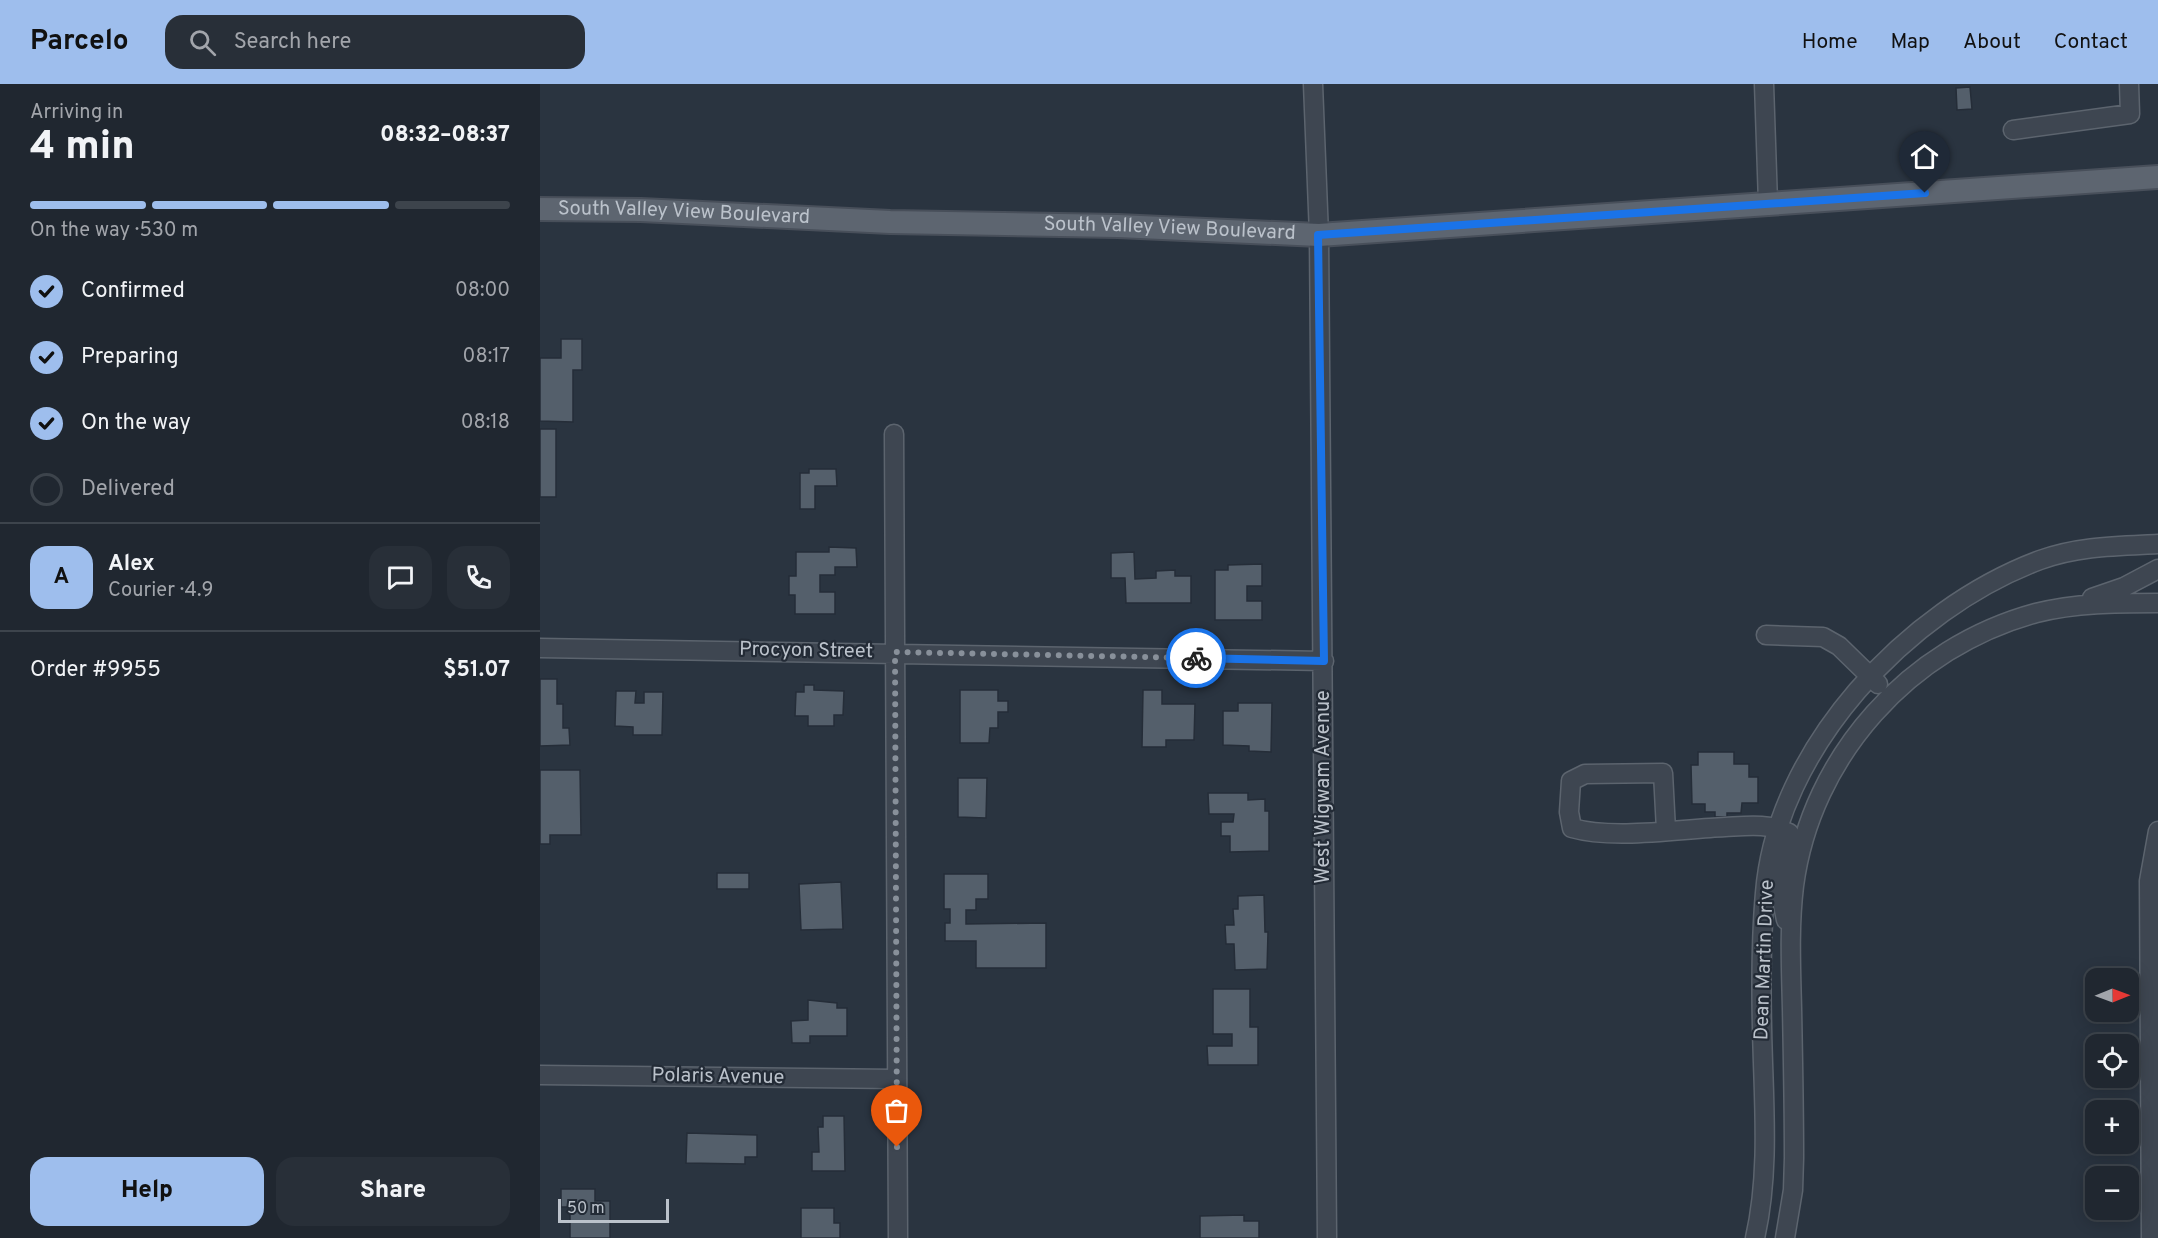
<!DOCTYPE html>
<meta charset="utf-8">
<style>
:root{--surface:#202730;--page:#282f38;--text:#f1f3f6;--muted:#a2a5ab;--line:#3d444c;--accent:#9ebeed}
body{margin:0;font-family:Overpass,sans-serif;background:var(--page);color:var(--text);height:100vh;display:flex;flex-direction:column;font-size:22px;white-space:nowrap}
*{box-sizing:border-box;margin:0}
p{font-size:20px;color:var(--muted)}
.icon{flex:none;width:33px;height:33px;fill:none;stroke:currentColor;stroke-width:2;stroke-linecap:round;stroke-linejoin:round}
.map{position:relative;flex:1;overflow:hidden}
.sheet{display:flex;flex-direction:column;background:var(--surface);width:540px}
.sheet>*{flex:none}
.needle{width:39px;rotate:89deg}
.buttons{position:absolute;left:1545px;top:884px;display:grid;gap:12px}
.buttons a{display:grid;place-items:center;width:54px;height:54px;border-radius:12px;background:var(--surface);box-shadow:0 3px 15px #0003,0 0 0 2px var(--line);font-size:30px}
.scale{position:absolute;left:18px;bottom:15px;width:111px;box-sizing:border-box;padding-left:6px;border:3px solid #bbc2cb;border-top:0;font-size:16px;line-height:21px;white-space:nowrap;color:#bbc2cb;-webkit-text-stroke:4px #232b36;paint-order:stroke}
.pin{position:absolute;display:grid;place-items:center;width:51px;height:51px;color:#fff;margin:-62px -26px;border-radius:50% 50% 50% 0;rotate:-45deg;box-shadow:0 0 6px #0007}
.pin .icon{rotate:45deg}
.courier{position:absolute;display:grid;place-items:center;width:60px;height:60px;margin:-30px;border:4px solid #1a73e8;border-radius:50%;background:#fff;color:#222;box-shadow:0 2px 8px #0007}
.headline em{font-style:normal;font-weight:800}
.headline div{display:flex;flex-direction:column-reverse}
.headline{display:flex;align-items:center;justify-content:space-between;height:102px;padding:0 30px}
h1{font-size:39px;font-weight:800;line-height:45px}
.bar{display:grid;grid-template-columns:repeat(4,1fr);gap:9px 6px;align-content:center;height:72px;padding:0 30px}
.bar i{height:8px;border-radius:4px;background:var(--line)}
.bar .on{background:var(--accent)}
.bar p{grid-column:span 4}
.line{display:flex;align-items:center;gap:15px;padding:0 30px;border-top:2px solid var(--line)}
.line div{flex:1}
.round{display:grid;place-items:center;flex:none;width:63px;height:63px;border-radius:18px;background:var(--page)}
ol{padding:0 30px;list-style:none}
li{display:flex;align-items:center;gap:18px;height:66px}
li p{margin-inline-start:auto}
li .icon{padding:6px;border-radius:50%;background:var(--accent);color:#111;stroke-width:4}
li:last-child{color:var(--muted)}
li i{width:33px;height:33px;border:3px solid var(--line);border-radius:50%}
.button{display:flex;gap:12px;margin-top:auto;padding:12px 30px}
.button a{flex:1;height:69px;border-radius:18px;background:var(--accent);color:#111;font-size:24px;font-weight:800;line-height:69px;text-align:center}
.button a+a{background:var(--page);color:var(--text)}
header{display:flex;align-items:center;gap:36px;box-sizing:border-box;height:84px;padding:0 30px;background:var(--accent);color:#111}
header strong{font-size:28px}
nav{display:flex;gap:33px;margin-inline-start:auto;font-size:21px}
.search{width:420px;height:54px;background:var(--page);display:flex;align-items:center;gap:15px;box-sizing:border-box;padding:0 21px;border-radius:18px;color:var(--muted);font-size:22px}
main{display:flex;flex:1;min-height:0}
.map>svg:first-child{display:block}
.building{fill:#545f6b;stroke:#252d38;stroke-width:1.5}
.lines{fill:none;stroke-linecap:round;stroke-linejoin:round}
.minor-casing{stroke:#5c646e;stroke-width:21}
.major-casing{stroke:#484f5a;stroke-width:26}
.minor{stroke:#3e4651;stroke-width:18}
.major{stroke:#5d6570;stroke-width:22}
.done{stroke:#88909a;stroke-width:6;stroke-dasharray:0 10.8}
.route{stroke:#1a73e8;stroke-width:8}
.labels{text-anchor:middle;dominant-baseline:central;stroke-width:4.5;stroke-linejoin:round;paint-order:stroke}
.street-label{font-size:20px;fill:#bbc2cb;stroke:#232b36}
</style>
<header>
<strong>Parcelo</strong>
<div class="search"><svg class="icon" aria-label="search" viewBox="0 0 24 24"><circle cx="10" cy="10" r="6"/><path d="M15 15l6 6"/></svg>Search here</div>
<nav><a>Home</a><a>Map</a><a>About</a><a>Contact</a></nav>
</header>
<main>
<section class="sheet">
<div class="headline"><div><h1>4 min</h1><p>Arriving in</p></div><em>08:32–08:37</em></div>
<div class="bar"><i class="on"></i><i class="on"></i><i class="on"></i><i></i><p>On the way · 530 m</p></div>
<ol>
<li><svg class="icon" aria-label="check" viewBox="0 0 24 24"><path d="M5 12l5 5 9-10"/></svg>Confirmed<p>08:00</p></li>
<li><svg class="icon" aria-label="check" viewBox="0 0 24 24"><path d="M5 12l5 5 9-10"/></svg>Preparing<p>08:17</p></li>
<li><svg class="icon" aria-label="check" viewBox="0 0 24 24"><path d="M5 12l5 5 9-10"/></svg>On the way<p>08:18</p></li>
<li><i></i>Delivered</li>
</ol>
<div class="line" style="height:108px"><b class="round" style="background:var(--accent);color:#111">A</b><div><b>Alex</b><p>Courier · 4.9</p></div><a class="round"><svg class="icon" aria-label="chat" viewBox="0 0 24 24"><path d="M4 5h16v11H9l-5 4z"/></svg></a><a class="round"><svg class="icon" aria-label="phone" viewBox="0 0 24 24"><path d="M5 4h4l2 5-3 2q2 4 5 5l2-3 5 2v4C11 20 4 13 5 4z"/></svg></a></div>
<div class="line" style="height:78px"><div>Order #9955</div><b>$51.07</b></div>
<div class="button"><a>Help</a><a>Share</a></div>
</section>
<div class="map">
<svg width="1618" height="1154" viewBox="0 0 1618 1154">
<rect width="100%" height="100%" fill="#2a3440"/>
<!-- building -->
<path class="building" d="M1430,3L1432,25L1417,26L1416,4Z
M21,255H42V286H33V338L0,337V274H21Z
M0,345H16V413H0Z
M269,385H296L297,402H275V425H260V389H269Z
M289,463L316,464L317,483H295V491H280V508H295V530H255V511H249V492H256V468H289Z
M594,468L595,495L616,494V487L635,486V492H651V519H586L585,494H571V469Z
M722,480V502H707V517H722V536H675V486H688V481Z
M0,595H17V620H23V644H29L30,661L0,662Z
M264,601H274V606L304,607L303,631H294V642H268V632H255L256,608H264Z
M420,606H458V617H468V628H458V644H450L449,659H420Z
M603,606H622V620H655L654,656H626V663H602Z
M76,607H96L95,619H104V608H123L122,651H93V643L75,642Z
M698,619H732L731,668L709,667V662L683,661V627H698Z
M1158,668H1194V680H1209V693H1218V719H1202L1201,729H1187V733H1175V728H1165V720H1152L1151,681H1158Z
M0,686H40L41,751H10V760H0Z
M418,694H447L446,734L418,733Z
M668,709H708V716L725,715V727H729V767L690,768V752H681V738H693L694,730H669Z
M177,789H209V805H177Z
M404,790H448V815H436V826H426V840L506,839V884H436V857H405V839H410V825H404Z
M301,798L303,845L261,846L259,800Z
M724,811L725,848H728L727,885L695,886L694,860H686L685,841H694L693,825H698V812Z
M673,905H710V943H718V981H668L667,962H692V950H673Z
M268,916L297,919V924H307V952H270V959H252L251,937L268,936Z
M283,1032H304L305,1087H272V1068H279L278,1043H283Z
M147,1049L217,1051V1073H205V1080L146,1079Z
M21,1105H55V1117H70V1154H30V1123H21Z
M261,1124H294V1139H300V1154H261Z
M704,1131V1137H719V1154H660V1132Z"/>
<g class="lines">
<defs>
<path id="minor" d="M773,0L779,151L787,1154
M1224,0L1228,119
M1473,46L1590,30L1589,0
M354,350L358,1154
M1552,514L1584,503L1618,485
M1226,551L1283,553L1299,562L1338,600
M0,564L784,577
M1126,746L1123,689L1045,690L1031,697L1029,728L1032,744C1074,756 1140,745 1185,743C1206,742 1229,739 1249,749L1240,806L1246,836
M0,991L356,995
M1215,1154C1228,1097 1225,1037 1223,979C1221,923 1220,865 1225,809C1236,665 1368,525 1500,476C1538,462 1578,462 1618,460
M1245,1154L1253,1106L1254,1074C1254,1024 1253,975 1252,925C1251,884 1249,843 1254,802C1271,672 1370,563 1496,529C1536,519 1577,519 1618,519
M1611,1154L1609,797L1618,747"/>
<g id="major">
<path id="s1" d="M0,125L101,126L350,138L578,142L779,151L1618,93"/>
</g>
</defs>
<!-- minor casing -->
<use href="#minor" class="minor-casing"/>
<!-- major casing -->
<use href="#major" class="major-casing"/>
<!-- minor -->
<use href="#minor" class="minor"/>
<!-- major -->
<use href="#major" class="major"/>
</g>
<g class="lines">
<!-- done -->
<path class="done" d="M357,1063L355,568L656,574"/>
<!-- route -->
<path class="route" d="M656,574L784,577L778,151L1385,109"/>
</g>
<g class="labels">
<!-- street labels -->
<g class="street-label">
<text stroke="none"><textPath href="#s1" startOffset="144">South Valley View Boulevard</textPath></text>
<text stroke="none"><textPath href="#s1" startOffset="630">South Valley View Boulevard</textPath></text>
<text transform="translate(266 567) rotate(1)">Procyon Street</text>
<text transform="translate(784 703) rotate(-90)">West Wigwam Avenue</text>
<text transform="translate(1225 876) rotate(-88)">Dean Martin Drive</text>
<text transform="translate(178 993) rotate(1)">Polaris Avenue</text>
</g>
</g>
</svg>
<div class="buttons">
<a><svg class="needle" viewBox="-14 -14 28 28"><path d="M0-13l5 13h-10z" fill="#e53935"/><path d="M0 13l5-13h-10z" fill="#a2a5ab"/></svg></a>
<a><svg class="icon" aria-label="locate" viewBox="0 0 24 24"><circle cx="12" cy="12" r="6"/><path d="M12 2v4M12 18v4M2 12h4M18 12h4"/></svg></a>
<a>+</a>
<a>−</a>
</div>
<div class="scale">50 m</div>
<div class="pin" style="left:357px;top:1063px;background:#ea580c"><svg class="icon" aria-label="bag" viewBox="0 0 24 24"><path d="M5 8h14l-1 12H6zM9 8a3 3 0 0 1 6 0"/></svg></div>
<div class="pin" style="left:1385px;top:109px;background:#1f2937"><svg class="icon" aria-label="home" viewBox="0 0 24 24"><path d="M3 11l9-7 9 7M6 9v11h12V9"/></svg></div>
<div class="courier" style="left:656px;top:574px"><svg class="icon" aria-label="bike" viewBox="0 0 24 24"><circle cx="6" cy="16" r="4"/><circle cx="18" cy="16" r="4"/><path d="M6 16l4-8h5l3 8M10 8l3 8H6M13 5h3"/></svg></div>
</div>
</main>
